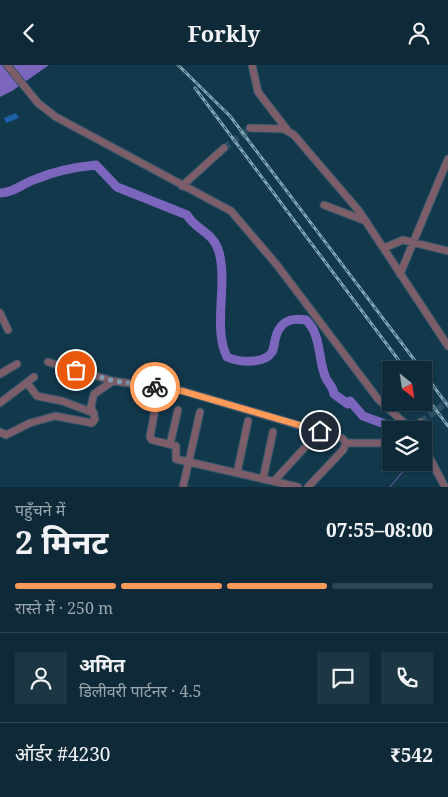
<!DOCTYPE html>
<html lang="hi">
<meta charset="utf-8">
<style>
:root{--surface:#0e2a38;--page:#1c3643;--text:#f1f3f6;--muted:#9ba7ae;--line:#2e4653;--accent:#fe9b58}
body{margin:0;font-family:"Noto Serif","Noto Sans Devanagari",serif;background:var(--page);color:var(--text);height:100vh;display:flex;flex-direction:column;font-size:19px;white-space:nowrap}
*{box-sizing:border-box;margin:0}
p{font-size:16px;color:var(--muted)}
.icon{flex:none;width:28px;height:28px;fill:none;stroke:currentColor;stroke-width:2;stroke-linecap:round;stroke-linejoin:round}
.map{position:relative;height:422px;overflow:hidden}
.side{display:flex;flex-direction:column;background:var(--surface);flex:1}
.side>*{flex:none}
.needle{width:32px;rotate:150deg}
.buttons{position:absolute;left:382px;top:296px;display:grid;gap:10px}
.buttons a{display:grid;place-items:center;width:50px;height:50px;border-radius:0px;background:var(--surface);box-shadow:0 1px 4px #0004,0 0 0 1px var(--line);font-size:25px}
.pin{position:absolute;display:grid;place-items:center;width:42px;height:42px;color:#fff;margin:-21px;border:2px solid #fff;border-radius:50%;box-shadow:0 1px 5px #0007}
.courier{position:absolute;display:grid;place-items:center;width:50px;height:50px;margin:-25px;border:4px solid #fe9b58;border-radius:50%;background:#fff;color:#222;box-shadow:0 1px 6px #0007}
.headline em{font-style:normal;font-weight:700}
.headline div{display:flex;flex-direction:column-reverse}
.headline{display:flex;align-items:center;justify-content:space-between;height:85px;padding:0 15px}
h1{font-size:32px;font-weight:700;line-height:38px}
.bar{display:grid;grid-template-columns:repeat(4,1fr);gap:8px 5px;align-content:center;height:60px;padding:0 15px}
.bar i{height:6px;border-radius:4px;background:var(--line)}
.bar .on{background:var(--accent)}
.bar p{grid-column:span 4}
.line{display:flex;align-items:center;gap:12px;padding:0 15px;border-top:1px solid var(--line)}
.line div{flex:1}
.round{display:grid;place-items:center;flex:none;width:52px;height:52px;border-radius:0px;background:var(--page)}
header{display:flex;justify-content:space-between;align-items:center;height:65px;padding:0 15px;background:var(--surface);font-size:22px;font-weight:700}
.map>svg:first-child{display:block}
.water{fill:#7b65bd}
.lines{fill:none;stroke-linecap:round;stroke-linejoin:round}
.stream{stroke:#7b65bd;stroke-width:1}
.river{stroke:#7b65bd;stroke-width:9}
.building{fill:#1c61a8}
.minor-tunnel{stroke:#2b5063;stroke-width:7;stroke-dasharray:7 3.5;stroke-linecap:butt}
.minor-casing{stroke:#305568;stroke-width:9}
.minor{stroke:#7b5e69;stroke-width:7}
.rail-casing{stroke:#81a4b7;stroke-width:3}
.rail{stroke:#062e40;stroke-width:1;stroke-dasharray:4;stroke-linecap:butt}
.done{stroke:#7d9fb3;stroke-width:5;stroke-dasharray:0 9}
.route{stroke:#fe9b58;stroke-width:6}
</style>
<header><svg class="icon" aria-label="back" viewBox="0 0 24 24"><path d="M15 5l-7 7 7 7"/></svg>Forkly<svg class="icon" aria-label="person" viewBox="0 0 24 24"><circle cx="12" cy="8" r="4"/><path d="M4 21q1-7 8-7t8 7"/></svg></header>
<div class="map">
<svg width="448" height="422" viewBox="0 0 448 422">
<rect width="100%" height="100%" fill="#12384b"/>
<!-- water -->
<path class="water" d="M0,0H49L12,26L0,32Z"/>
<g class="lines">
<!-- stream -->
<path class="stream" d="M390,422L410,398"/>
<!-- river -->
<path class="river" d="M0,128C14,128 23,118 36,114C55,106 76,102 96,100L117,122L187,150C195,164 212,167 218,184C229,216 212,262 227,292C238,297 264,300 272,287C274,284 274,279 275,275C279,257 289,252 306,255C321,269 318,293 325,311C327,318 333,320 334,329L348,339L350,336L363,351L401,365"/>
</g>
<!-- building -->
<path class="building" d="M16,48L19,53L6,58L4,53Z"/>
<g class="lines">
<!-- minor-tunnel -->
<path class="minor-tunnel" d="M224,83L250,63
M421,357L448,336"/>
<defs>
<path id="minor" d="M7,0L38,38L56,52L231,146L277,200L378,334L412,365
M252,0L258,27L288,66
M250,63L284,64L294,70L359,146L448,281
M182,121L224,83
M324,140L366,156
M384,183L403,175L448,186
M400,209L448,94
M0,248L8,265
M48,297L113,316L183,326L342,373L346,378L343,385L308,422
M0,309L17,299
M27,318L37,331L62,336L94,348
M0,338L34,312
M156,339L150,372L152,375L176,381V394L298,422
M411,365L421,357
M0,367L6,370L30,358L55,351L92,358L95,354L91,341L94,329L113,316
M346,378H391
M170,379L178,345
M424,382L445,422
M237,408L248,356
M263,414L273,367
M274,416L320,366
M183,422L200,347"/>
</defs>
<!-- minor casing -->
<use href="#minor" class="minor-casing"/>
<!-- minor -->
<use href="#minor" class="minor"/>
<defs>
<path id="rail" d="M178,0L230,51L422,305
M195,23L406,305
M424,308L448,341
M424,329L448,361"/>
</defs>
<!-- rail casing -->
<use href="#rail" class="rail-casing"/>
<!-- rail -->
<use href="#rail" class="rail"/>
</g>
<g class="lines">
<!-- done -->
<path class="done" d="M76,305L114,316L155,322"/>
<!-- route -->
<path class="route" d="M155,322L182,326L320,366"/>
</g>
</svg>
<div class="buttons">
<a><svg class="needle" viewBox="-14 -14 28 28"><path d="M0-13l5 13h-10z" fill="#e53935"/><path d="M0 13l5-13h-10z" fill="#9ba7ae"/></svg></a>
<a><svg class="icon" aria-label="layers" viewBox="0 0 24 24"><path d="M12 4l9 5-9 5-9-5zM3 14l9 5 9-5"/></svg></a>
</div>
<div class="pin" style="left:76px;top:305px;background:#ea580c"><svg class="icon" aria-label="bag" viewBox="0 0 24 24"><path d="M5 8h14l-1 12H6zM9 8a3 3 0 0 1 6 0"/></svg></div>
<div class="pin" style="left:320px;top:366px;background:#1f2937"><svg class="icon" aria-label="home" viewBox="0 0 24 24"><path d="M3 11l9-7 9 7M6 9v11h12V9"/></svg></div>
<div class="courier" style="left:155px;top:322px"><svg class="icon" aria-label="bike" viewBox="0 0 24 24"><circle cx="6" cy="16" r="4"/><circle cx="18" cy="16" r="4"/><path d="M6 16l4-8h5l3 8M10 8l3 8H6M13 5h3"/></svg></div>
</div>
<section class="side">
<div class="headline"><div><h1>2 मिनट</h1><p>पहुँचने में</p></div><em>07:55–08:00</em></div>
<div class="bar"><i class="on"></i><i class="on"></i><i class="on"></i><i></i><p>रास्ते में · 250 m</p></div>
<div class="line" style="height:90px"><a class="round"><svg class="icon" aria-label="person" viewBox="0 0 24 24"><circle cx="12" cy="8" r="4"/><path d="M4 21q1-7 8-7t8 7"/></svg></a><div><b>अमित</b><p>डिलीवरी पार्टनर · 4.5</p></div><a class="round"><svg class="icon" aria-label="chat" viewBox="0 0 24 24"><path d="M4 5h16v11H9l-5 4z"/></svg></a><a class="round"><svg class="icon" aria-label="phone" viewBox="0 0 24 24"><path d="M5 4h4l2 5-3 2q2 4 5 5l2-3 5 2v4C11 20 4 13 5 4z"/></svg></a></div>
<div class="line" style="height:65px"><div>ऑर्डर #4230</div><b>₹542</b></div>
</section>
